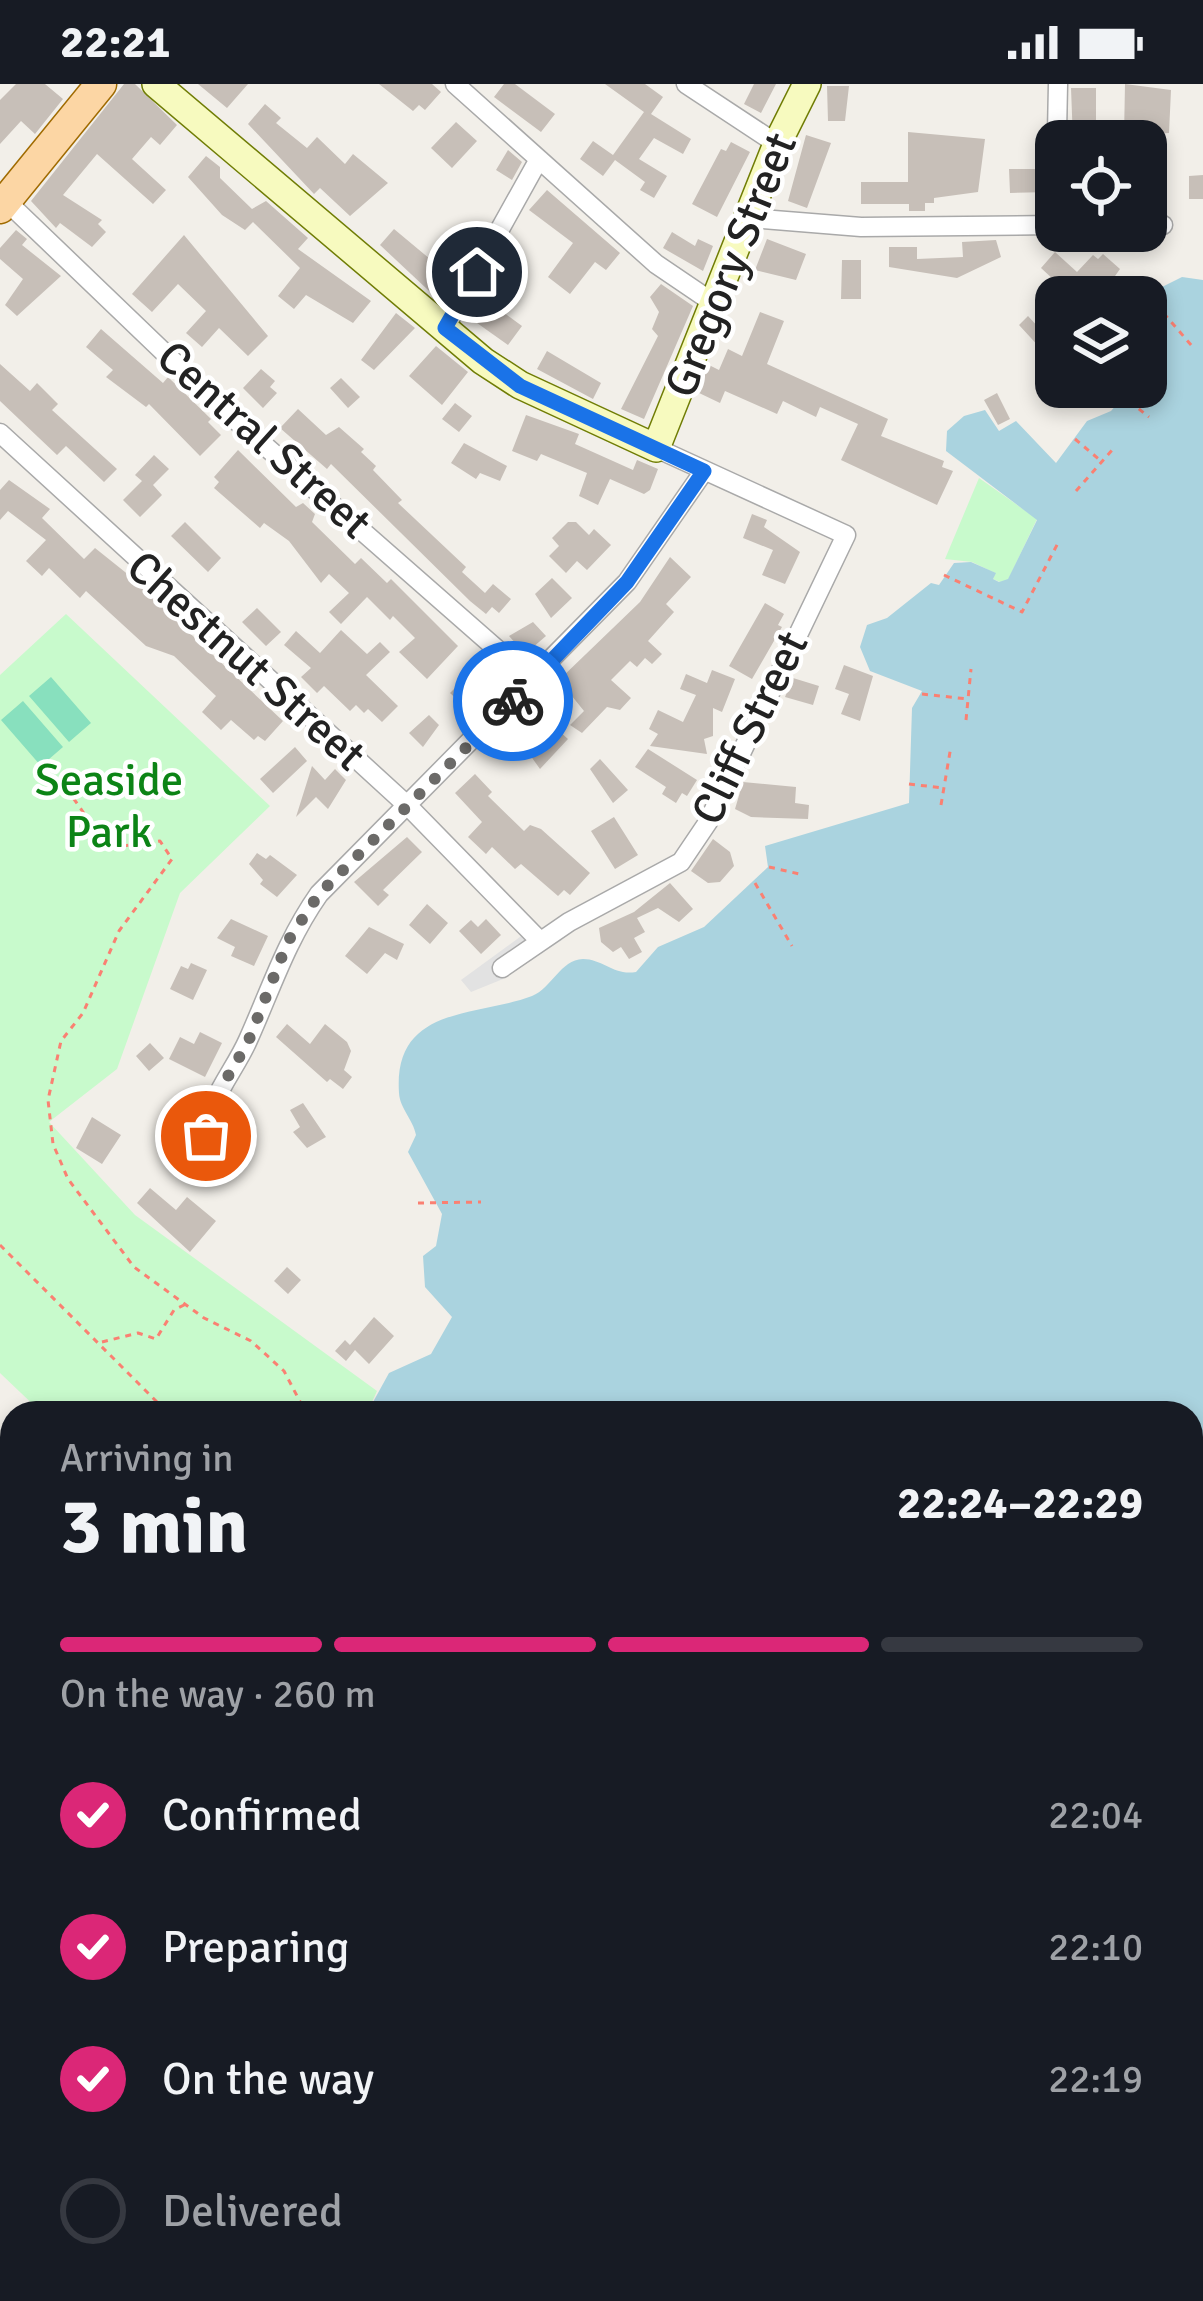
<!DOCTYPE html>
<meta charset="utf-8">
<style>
:root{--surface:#171b24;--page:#20242c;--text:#f1f3f6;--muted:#9ea1a6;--line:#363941;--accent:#db2777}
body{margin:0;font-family:Signika,sans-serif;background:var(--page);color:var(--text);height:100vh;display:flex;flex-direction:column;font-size:45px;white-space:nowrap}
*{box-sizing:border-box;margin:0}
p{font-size:39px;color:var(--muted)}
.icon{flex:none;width:66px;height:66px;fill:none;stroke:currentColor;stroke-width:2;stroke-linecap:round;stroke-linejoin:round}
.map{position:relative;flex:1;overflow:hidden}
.details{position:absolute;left:0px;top:1317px;width:1203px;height:900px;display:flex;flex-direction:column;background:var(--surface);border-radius:36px 36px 0 0;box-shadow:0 6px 18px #0003}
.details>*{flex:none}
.buttons{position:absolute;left:1035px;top:36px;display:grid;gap:24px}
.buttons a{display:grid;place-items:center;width:132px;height:132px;border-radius:24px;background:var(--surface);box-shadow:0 6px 18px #0003;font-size:60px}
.pin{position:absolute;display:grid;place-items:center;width:102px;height:102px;color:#fff;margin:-51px;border:6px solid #fff;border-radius:50%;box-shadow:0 3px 12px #0007}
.courier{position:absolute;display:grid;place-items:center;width:120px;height:120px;margin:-60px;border:9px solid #1a73e8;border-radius:50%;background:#fff;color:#222;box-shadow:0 3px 15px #0007}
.summary em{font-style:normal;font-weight:700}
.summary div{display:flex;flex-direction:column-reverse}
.summary{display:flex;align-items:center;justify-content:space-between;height:204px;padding:0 60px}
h1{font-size:78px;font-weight:700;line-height:90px}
.bar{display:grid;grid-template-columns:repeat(4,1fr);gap:18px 12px;align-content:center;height:144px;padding:0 60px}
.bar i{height:15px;border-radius:9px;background:var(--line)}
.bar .active{background:var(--accent)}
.bar p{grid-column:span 4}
ol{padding:0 60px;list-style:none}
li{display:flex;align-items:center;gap:36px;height:132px}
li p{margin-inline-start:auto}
li .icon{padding:12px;border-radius:50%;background:var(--accent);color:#fff;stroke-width:4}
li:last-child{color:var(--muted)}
li i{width:66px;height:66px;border:6px solid var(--line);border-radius:50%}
.status{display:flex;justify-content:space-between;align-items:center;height:84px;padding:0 60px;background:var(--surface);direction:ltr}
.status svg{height:33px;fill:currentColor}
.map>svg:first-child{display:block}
.park{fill:#c8facc}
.pitch{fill:#88e0be}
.parking{fill:#e2e2e2}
.water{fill:#aad3df}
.building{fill:#c7bfb8}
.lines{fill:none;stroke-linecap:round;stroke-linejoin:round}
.street-casing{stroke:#a9a9a9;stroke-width:21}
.secondary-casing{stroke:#707d05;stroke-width:30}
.primary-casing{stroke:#a06b00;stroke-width:33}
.path{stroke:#fa8072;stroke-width:3;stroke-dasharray:6 6;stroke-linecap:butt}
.street{stroke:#fff;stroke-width:18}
.secondary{stroke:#f7fabf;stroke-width:27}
.primary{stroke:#fcd6a4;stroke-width:30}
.done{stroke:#6b6a68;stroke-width:12;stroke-dasharray:0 21.6}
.route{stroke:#1a73e8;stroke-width:15}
.labels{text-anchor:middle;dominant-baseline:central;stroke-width:9;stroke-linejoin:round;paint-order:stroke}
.street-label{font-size:45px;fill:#222;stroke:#fff}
.park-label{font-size:45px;fill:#0c8416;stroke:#fff}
</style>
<div class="status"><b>22:21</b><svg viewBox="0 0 49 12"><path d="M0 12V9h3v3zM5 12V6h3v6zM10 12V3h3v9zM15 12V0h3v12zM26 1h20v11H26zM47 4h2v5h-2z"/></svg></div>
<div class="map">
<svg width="1203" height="2217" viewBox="0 0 1203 2217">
<rect width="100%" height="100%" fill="#f2efe9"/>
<!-- park -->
<path class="park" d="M979,394L1037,435L1008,496L1000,498L993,495L995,489L972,478L945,475Z
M66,530L270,722L180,809L117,985L49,1038L135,1131L377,1307L367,1329H42L0,1289V591Z
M0,1906L12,1911V2205H240L211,2217H0Z"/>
<!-- pitch -->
<path class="pitch" d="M51,593L91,639L69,658L29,612Z
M23,617L63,663L41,682L1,636Z"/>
<!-- parking -->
<path class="parking" d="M524,850L562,856L503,895L471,908L461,896Z
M3,1907L12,1911V2080L0,2088Z"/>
<!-- water -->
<path class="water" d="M1182,193L1203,196V1871L1191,1872V1329H367L389,1289L431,1270L452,1233L425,1203L423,1172L436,1162L442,1130L408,1068L416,1051C413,1035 400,1025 399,1009C393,921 477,933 532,912C552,904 560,876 583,875C603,875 614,892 636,888L658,863L704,843L768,783L765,762L909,719L912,624L922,607L870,587L860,563L867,541L887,534L931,499L939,501L954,479L971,478L996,489L993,495L999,498L1008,495L1037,436L946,367L947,347L964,332L985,326L999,347L1016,337L1056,379L1087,337L1111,327L1132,303H1146L1142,213Z
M1203,1942V2217H211L240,2205H1191V1944Z"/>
<!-- building -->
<path class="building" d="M16,0H45L63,15L35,50L21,37L0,60V16Z
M124,0H135L177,41L160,61L151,53L132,75L166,106L153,120L97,70L63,111L102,136L98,140L106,148L92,163L60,139L56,144L31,117Z
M198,0H248L227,24Z
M379,0H432L441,8L425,26L419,21L413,27Z
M504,0H515L555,30L541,48L494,13Z
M605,0H645L663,13L651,30L691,55L683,70L654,54L639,75L667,92L654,114L640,106L645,98L615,76L603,92L580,75L593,57L613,71L644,28Z
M754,0H776L761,29L744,20Z
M1125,0L1171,6L1169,49L1124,52Z
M827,2H849L845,37H828Z
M1071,4H1096V57H1073Z
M265,20L281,34L276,39L307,64L317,53L345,80L353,70L388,99L350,132L320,104L314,110L248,40Z
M456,38L477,57L452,84L431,64Z
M908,48L985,55L978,108L934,114V119H925V127H909V120H861V98H908Z
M806,51L831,59L807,124L788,117Z
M731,58L750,68L717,133L692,120L721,65L726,67Z
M508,66L522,78L512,96L496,86Z
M206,72L220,83V94L252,125L266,117L308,154L298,165L371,217L353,239L306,211L294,225L278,212L300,184L253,138L245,146L222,131L188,93Z
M1009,85H1050V108L1010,109Z
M1203,91V115H1189V92Z
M547,106L620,169L606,186L595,178L570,210L548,193L573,159L529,126Z
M394,145L442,185L450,176L461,187L443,220L380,161Z
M16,146L27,155L22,161L61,192L17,232L5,221L23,195L0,175V164Z
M672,148L695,162L698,155L713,162L703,187L663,164Z
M184,151L268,252L248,272L219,244L202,263L186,249L206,227L178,200L152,228L132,210Z
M767,155L806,170L796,196L755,186Z
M996,156L1001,173L957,194L889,183V163H917V175L963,173L962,158Z
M1055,168L1077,188L1093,171L1098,175L1103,170L1120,185L1103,209L1093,199L1085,207L1079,202L1067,208L1041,184Z
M842,176H861V215H841Z
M489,193L504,204L492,220L522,242L508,261L477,239L486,227L475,219Z
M661,200L693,222L644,335L621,325L658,252L652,245L659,228L650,213Z
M760,228L784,237L767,280L888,335L881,352L944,377L942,383L953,387L937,421L841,376L858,340L820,323L816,333L783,317L777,330L725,307L720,319L697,308L709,281L719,286L728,265L742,272Z
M396,229L415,244L374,286L361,276Z
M1028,232L1051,257L1042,266L1019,241Z
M101,245L163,299L168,293L211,335L208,338L221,351L200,372L149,320L146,323L106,293L113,286L86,263Z
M436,262L468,288L442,321L409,292Z
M547,267L601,299L593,315L537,285Z
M0,280L30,307L37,299L58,320L52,326L117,385L104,398L66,362L57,371L0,317Z
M261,285L275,297L270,303L277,309L263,324L243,304Z
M341,294L360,313L348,324L330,304Z
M997,309L1010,335L998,341L984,316Z
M455,319L472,332L459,348L442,335Z
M298,325L326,351L339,343L364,365L361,368L376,382L373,386L402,416L398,419L466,483L462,488L485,509L493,500L511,515L499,529L492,523L486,530L470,517L331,380L327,385L280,344Z
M526,331L579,350L575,360L633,386L637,376L658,385L650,406L644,410L610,395L598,421L579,412L587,389L541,370L537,377L512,367Z
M464,359L507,382L500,397L480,389L476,395L451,379Z
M238,366L296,423L303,419L315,430L312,438L355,480L361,474L387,499L391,495L458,562L427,595L399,568L415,554L393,532L390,536L367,513L341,540L329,528L349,509L329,490L321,499L289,457L264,439L260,444L214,404L219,398L214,393Z
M154,371L169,385L153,401L162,411L140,433L123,416L142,397L135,391Z
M9,396L50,425L42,434L84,475L95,464L125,488L283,637L265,657L258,652L254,656L231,636L221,646L202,628L216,612L174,572L146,562L86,507L80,514L49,484L42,492L26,477L46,456L8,427L0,436V406Z
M752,430L767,436L764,443L800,468L785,500L762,491L773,466L743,454Z
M185,438L221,474L208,488L171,452Z
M568,438H576L589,451L594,445L611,461L587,486L577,477L566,489L549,472L559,462L552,454Z
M670,473L691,493L666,520L674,528L648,557L662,570L652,580L645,574L637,583L630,577L611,596L631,614L620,626L607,623L582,649L570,641L584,627L559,596L640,518Z
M552,494L572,514L551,534L535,510Z
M765,519L784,530L778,541L782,543L752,595L729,582Z
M257,524L281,548L266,562L242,538Z
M533,538L546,552L525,570L509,552Z
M341,546L367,570L380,558L390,568L366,591L398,622L382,638L368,625L364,629L356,621L350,627L324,602L317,609L301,593L311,584L284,561L296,547L320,569Z
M844,581L873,592L860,637L841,630L849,610L835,605Z
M712,586L735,595L722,628L713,624V652L704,655L707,670L650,662L658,650L649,645L658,626L683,638L696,611L680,605L686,590L707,599Z
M466,593L480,606L464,622L450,609Z
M793,594L819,602L813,621L785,613Z
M429,631L439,641L423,663L409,649Z
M549,638L568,655L540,685L525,664Z
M295,663L307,677L273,709L260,695Z
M648,665L697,696L687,712L682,709L676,719L662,710L666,703L635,683Z
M600,675L628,706L613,719L590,685Z
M312,682L325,696L335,685L346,696L328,725L316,713L296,733Z
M475,690L492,708L488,712L524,747L530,741L541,745L590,789L570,811L564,806L558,812L521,780L515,785L492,763L486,770L468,753L482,738L455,709Z
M743,698L796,703L795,719L809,721L808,735L751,733L735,725Z
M614,733L638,771L615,785L591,747Z
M407,753L422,768L383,806L389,811L378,822L354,798Z
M713,755L730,768L734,782L720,798L708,799L691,787Z
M257,769L266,775L270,771L297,791L277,813L260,800L263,796L249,780Z
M670,799L693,825L679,838L658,824L637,834L645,848L634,854L642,868L629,875L621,863L613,868L601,858L599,844L634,828Z
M427,820L448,839L430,860L409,841Z
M231,835L268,852L254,882L231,872L235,863L217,854Z
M486,835L501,851L481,870L459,847L471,836L478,843Z
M369,843L404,860L397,876L385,869L367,890L345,872Z
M191,879L207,886L193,916L170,905L181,882L188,885Z
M287,940L310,960L325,940L347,958L351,967L344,986L352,993L343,1005L330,995L327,998L276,953Z
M200,948L222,959L205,993L169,975L180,953L194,960Z
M150,959L164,974L149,987L136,972Z
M303,1019L326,1053L307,1064L293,1048L300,1043L290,1026Z
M92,1033L121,1051L102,1080L76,1064Z
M150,1104L176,1126L187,1113L216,1137L190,1168L137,1119Z
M287,1183L301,1196L288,1210L274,1197Z
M374,1233L394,1252L369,1280L355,1266L346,1277L335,1267L345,1256L350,1261Z"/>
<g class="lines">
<defs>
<path id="street" d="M455,0L656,180L715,220
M686,0L777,60
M1057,49L1058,0
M0,111L223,325L532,596
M750,134L861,143L1056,141
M1146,141H1163
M445,244L539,75
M0,349L409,723L540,857
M502,884L569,838L681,778L708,738L846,451L656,364
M206,1052C207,1016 234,988 248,956C271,905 286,857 319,810L627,498L704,387
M0,1459L12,1469"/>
<path id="secondary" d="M156,0L483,277L520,301L656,364L777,60L807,0
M0,1879L12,1884
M1191,1900L1203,1898"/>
<path id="primary" d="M0,124L101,0"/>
</defs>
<!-- street casing -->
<use href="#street" class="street-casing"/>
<!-- secondary casing -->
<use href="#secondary" class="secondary-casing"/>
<!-- primary casing -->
<use href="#primary" class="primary-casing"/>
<!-- path -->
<path class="path" d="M1140,202L1192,262
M1120,310L1149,333
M1075,355L1101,377
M1076,407L1113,365
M944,491L1022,528L1058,459
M922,610L968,615
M966,636L971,585
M909,700L943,704
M41,708H69L102,755L116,763L160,757L172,775L119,847L83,929L61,957L48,1016L53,1060L68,1095L134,1183L204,1234L251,1257L284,1287L306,1329
M941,721L951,662
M769,783L804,791
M755,799L792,862
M418,1119L481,1118
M0,1161L168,1329
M102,1258L138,1249L156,1255L174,1226L186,1220"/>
<!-- street -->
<use href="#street" class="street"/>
<!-- secondary -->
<use href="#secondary" class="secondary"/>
<!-- primary -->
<use href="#primary" class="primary"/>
</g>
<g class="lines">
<!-- done -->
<path class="done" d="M206,1052L220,1006L248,958L288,857L319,810L513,617"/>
<!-- route -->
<path class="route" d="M477,188L445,244L520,302L704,387L627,498L513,617"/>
</g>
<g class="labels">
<!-- street labels -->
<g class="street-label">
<text transform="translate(731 181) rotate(-68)">Gregory Street</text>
<text transform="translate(264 356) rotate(42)">Central Street</text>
<text transform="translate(246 577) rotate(42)">Chestnut Street</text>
<text transform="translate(750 644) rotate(-64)">Cliff Street</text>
</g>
<!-- park labels -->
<g class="park-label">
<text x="109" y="696">Seaside<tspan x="109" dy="52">Park</tspan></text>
</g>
</g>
</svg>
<div class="buttons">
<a><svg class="icon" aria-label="locate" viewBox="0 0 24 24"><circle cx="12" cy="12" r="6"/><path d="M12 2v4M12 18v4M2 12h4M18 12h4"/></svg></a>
<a><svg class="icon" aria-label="layers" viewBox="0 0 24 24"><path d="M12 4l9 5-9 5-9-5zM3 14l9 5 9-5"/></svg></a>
</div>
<div class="pin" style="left:206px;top:1052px;background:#ea580c"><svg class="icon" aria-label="bag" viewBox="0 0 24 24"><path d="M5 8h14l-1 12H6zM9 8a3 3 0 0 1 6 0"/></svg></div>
<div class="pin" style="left:477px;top:188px;background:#1f2937"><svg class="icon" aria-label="home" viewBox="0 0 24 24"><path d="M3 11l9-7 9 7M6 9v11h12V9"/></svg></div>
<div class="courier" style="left:513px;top:617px"><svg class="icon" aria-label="bike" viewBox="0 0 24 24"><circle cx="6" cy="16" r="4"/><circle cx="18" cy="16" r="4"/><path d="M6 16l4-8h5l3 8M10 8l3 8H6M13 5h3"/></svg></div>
<section class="details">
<div class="summary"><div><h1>3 min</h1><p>Arriving in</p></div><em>22:24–22:29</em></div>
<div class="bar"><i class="active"></i><i class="active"></i><i class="active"></i><i></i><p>On the way · 260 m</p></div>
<ol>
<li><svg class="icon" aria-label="check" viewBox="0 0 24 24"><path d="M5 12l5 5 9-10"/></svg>Confirmed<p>22:04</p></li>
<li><svg class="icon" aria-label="check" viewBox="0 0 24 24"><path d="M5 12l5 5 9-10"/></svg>Preparing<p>22:10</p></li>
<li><svg class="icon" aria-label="check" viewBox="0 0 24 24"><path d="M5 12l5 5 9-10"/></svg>On the way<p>22:19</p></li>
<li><i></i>Delivered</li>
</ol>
</section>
</div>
